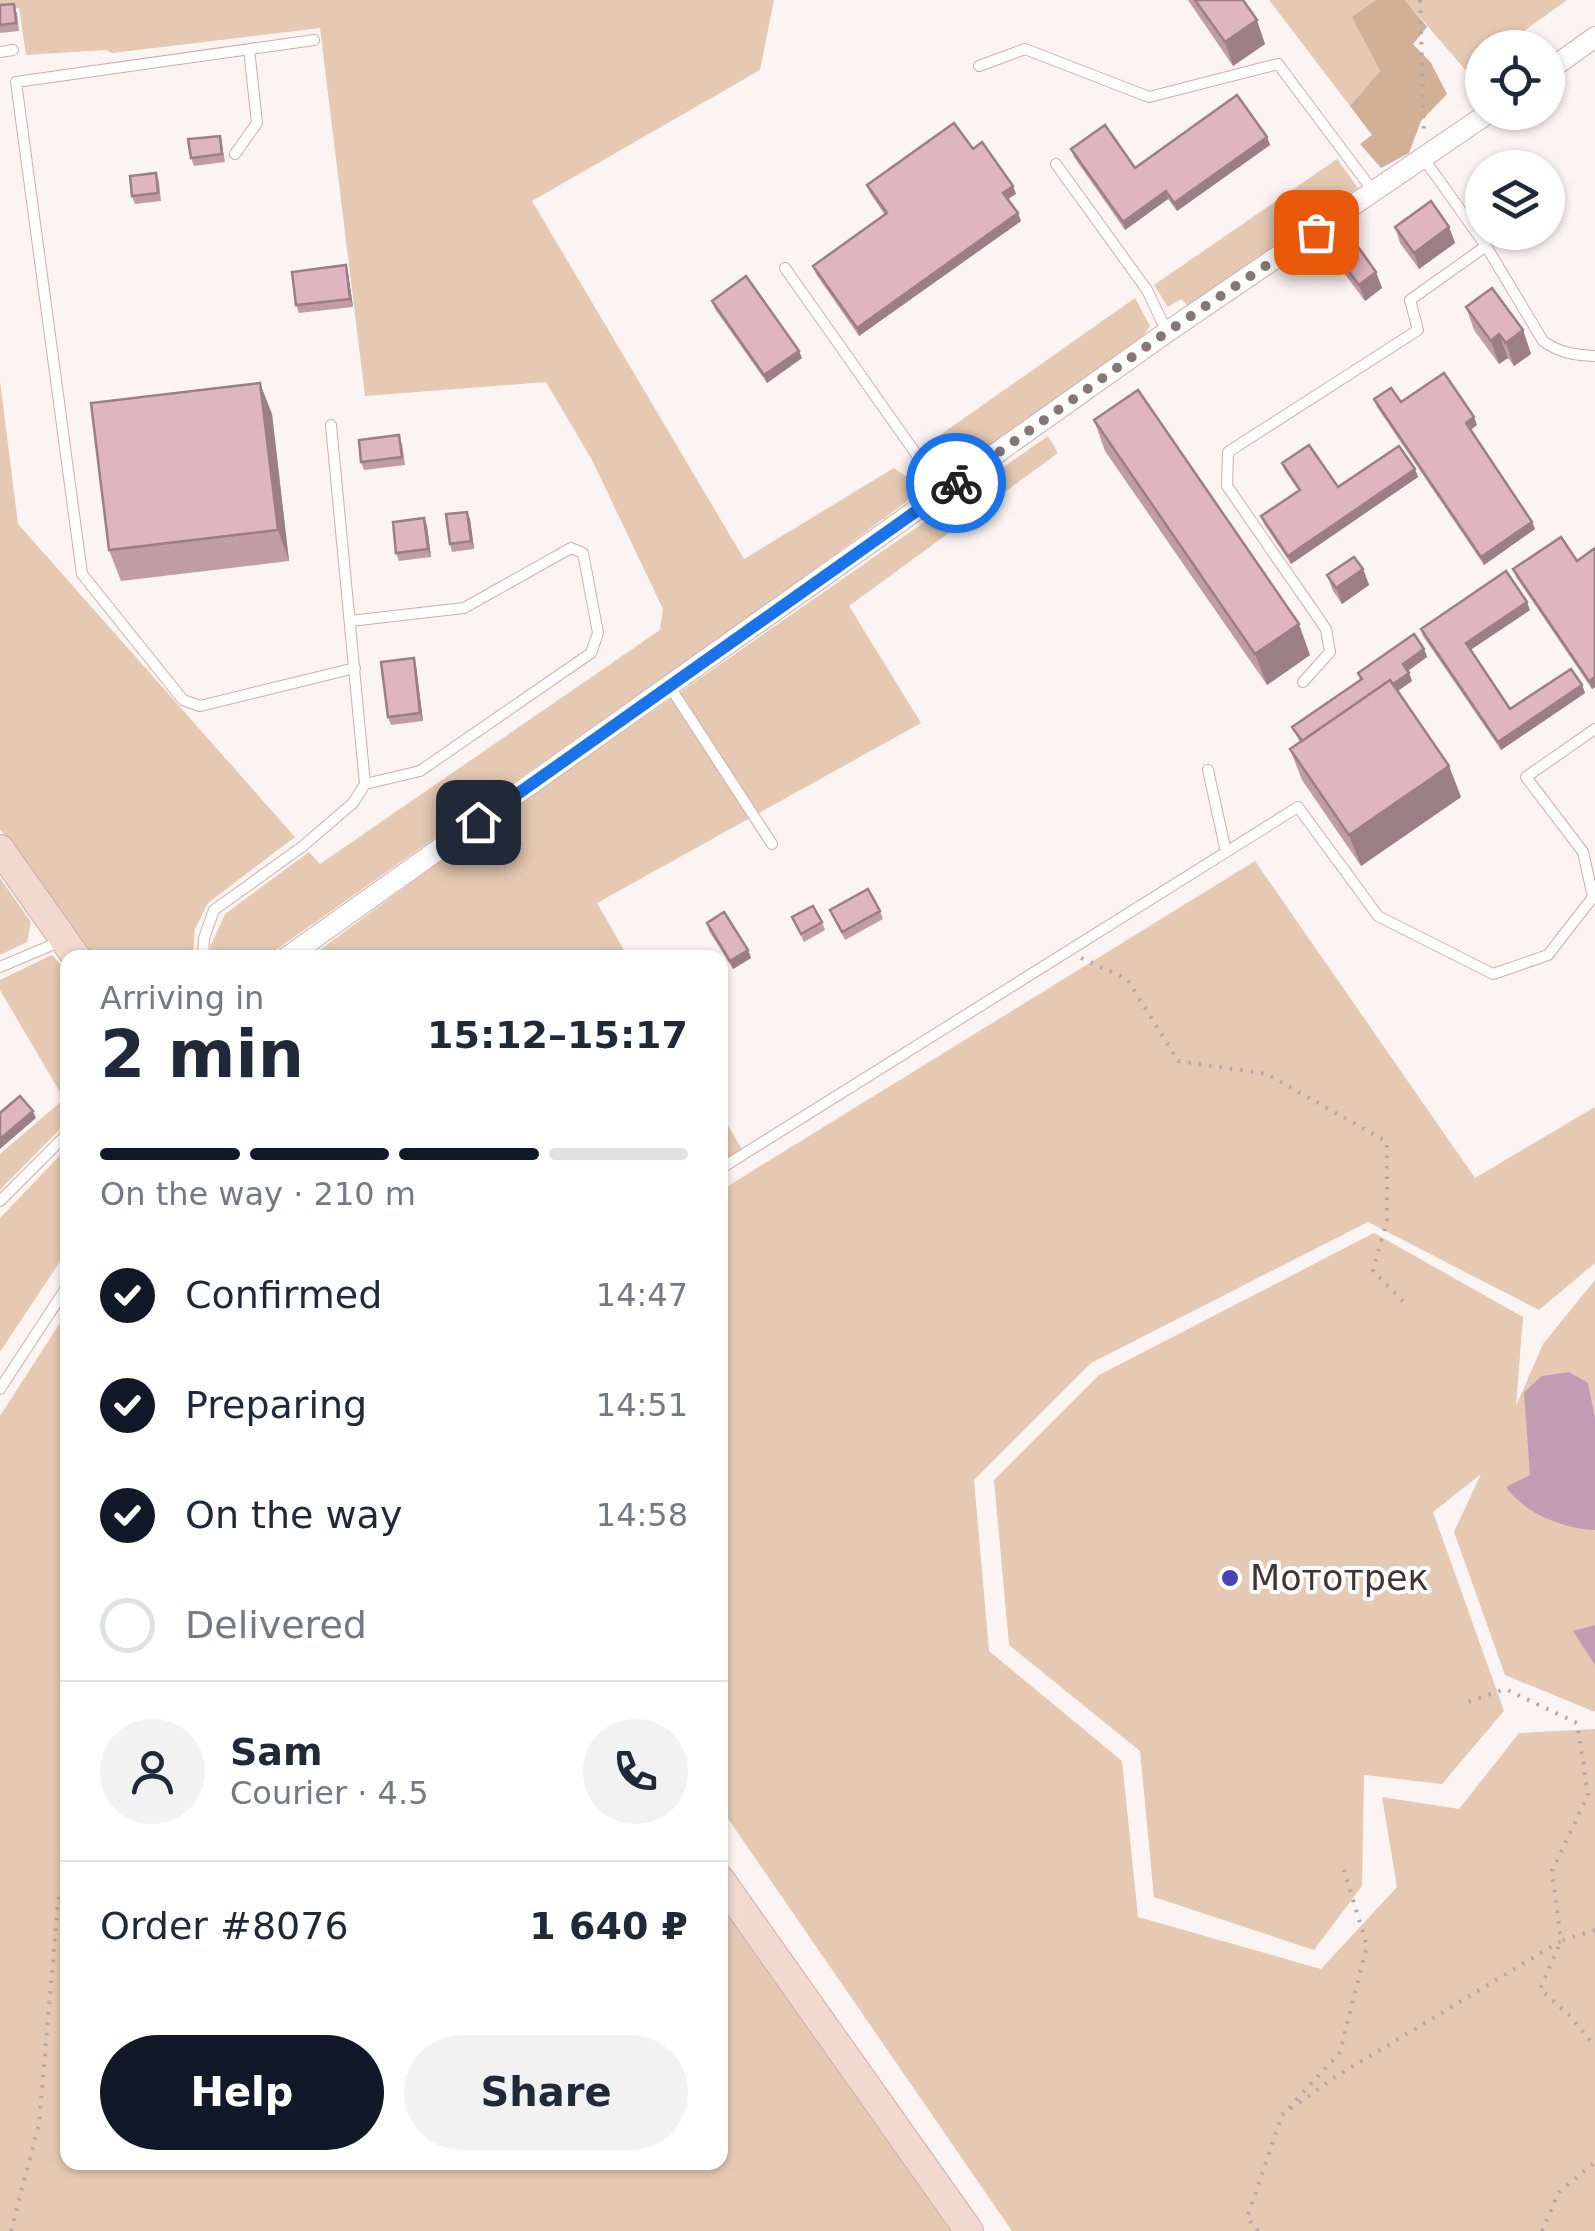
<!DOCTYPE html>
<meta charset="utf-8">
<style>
:root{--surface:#fff;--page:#f2f2f3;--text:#1f2937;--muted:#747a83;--line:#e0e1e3;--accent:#111827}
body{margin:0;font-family:"DejaVu Sans",sans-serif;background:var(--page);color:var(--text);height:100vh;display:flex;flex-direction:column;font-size:38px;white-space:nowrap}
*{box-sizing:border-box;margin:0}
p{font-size:32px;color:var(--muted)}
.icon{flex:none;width:55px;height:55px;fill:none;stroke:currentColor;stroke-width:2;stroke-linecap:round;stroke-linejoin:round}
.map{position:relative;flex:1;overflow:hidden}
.details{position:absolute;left:60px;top:950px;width:668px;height:1220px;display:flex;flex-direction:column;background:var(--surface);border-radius:20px;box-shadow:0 2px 8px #0004}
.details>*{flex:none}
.fabs{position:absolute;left:1465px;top:30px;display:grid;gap:20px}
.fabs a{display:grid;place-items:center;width:100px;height:100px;border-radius:50%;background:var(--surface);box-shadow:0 2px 8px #0004;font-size:50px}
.pin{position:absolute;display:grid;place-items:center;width:85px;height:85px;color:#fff;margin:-42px;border-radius:20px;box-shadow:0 5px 15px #0006}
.courier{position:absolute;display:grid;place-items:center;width:100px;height:100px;margin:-50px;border:8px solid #1a73e8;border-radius:50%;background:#fff;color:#222;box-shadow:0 2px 12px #0007}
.head em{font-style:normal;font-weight:700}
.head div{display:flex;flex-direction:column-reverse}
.head{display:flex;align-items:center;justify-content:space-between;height:170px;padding:0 40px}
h1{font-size:65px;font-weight:700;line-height:75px}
.bar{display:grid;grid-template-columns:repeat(4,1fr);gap:15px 10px;align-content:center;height:120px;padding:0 40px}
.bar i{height:12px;border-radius:8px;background:var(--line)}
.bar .current{background:var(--accent)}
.bar p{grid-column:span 4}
.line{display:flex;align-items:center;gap:25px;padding:0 40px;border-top:2px solid var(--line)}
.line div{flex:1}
.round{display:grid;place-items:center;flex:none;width:105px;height:105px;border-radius:52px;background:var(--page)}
ol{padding:0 40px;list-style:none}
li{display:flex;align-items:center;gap:30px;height:110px}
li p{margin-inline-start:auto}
li .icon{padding:10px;border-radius:50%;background:var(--accent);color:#fff;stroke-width:4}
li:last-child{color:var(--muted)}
li i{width:55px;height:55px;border:5px solid var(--line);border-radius:50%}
.cta{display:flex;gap:20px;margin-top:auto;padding:20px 40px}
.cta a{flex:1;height:115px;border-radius:60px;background:var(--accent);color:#fff;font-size:40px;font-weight:700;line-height:115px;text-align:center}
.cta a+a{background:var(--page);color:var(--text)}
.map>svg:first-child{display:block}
.green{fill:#e5c9b2}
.forest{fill:#d0b197}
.water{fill:#c19db3}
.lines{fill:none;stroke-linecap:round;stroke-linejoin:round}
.lane-casing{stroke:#d4acaa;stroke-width:12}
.street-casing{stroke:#d4acaa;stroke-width:22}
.secondary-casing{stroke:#d4acaa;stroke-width:30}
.path{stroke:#b4a9a8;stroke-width:4;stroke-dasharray:2.5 8;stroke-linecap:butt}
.lane{stroke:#fff;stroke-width:10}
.street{stroke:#fff;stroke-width:20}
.secondary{stroke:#f1d9d0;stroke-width:28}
.wall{fill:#c09ca5}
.shaded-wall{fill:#9c7f86}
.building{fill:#dfb5c0;stroke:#9c7f86;stroke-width:2.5}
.done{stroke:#847776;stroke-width:10;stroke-dasharray:0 18}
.route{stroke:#1a73e8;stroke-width:12}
.poi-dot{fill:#4a42b9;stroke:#fff;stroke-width:4}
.labels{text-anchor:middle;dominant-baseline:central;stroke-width:8;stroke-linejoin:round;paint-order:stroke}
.poi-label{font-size:35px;fill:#433332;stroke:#fff;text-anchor:start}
</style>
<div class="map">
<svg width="1595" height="2231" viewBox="0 0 1595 2231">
<rect width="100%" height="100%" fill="#fcf4f3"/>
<!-- green -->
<path class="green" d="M0,0H774L760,70L532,201L744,559L894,468L911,480L917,494L778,596L266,957H213L210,947L225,914L309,852L320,864L660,630L663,609L592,460L546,382L365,396L320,28L112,53L106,50L26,55L19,8L0,10Z
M1269,0H1376L1353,17L1380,71L1350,106Z
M1405,0H1567L1502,47L1482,48V62L1468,73Z
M1337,159L1358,188L1189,307L1181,299L1168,307L1154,285Z
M1135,298L1150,326L1140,340L946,477L923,447Z
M0,381L18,524L295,837L208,903L195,929L193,957H92L0,829Z
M1048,436L1058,453L849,606L921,723L597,903L628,957L309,958L492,823Z
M1255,861L1475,1178L1595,1107V1263L1539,1310L1368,1222L1091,1363L974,1480L989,1651L1122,1761L1138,1917L1321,1969L1397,1887L1382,1797L1459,1809L1519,1733L1595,1729V2231H1012L720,1807V1191Z
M0,878L31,922L27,942L0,955Z
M52,955L67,971V1122L0,1190V1154L64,1099L0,990V980Z
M720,1112L743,1151L720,1164Z
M67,1148V1251L0,1352V1218Z
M1374,1233L1523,1317L1516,1406L1543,1344L1595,1280V1712L1505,1675L1454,1532L1481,1474L1433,1512L1504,1711L1442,1784L1364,1775L1362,1886L1314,1950L1154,1897L1140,1751L1009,1645L994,1480L1099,1375Z
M67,1312L68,2162H720V1901L956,2231H0V1416Z"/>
<!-- forest -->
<path class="forest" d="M1376,0H1405L1427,27L1413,44L1431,63L1447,94L1421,121L1409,153L1381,168L1360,144L1372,135L1350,106L1380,71L1352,17Z"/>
<!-- water -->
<path class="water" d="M1569,1372L1588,1383L1595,1418V1530C1563,1529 1524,1513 1506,1487L1530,1475L1524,1392L1542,1376Z
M1595,1625V1665L1573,1631Z"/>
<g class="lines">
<defs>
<path id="lane" d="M314,40L16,82L82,574L183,700L200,706L355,668
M0,52L13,50
M979,66L1025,49L1149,97L1278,64L1373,191
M235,154L257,123L249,49
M1424,159L1486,246L1543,341C1560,353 1574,355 1595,356
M1056,164L1147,290L1167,332
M785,268L943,492
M350,621L464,608L571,548L583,553L598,633L591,653L420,771L365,784
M1303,682L1330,652L1326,629L1227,486L1228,452L1418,330L1410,300L1486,246
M670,687L772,844
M1208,770L1226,852
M203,958L204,938L214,910L303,846L353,803L365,784L331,425
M0,967L64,940
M720,1169L1298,807L1378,916L1493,974L1548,955L1593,897L1583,852L1526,777L1595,729
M0,1201L68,1133
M0,1389L68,1285"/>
<path id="street" d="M1548,71L1595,37
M286,958L1167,332L1490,112"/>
<path id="secondary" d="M0,849L77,958
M720,1879L969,2231"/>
</defs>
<!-- lane casing -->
<use href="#lane" class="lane-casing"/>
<!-- street casing -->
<use href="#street" class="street-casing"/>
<!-- secondary casing -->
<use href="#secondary" class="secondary-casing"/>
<!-- path -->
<path class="path" d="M1420,0L1424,135
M1081,958L1127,979L1178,1061L1267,1074L1387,1142V1220L1373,1271L1403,1301
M1595,1930L1561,1941L1540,1989L1570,2016L1595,2046
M1289,2108L1340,2052L1367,1946L1344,1870
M11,2231L39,2124L58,1901L68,1875
M1258,2231L1247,2218L1282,2115L1338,2075L1561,1941L1552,1871L1588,1795L1577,1723L1505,1689L1468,1702
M1542,2231L1559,2192L1595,2162"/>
<!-- lane -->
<use href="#lane" class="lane"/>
<!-- street -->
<use href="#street" class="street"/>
<!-- secondary -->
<use href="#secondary" class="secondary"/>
</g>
<!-- wall -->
<path class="wall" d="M1188,0H1243L1265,44L1233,66Z
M0,5L17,12L19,31L0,33Z
M1267,137L1270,145L1177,211L1168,199L1125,230L1074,157L1071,149L1135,168Z
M222,144L225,162L194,166L191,158Z
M973,149L1016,194L1008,199L1021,221L859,336L816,274L813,266L885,215L870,193L867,185Z
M156,173L159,181L161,201L135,204L132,196Z
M1395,227H1449L1455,243L1419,269L1400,243Z
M1338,257L1376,272L1382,288L1365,301L1344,273Z
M346,265L348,273L353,307L299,313L296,305Z
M712,301L802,358L767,383L715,309Z
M1466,307L1523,330L1531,354L1514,366L1508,358L1499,364L1474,330Z
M1374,399L1401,402L1477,425L1470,430L1532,522L1535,529L1484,565L1377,407Z
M272,414L289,561L121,581L109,550Z
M1094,420L1310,655L1267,685L1105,451Z
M402,443L405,465L364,470L361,462Z
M1282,463L1338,487L1415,469L1418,477L1291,564L1264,524L1261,516L1299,491L1285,471Z
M424,518L427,526L431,557L399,561L396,553Z
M470,519L474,549L452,552L450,544Z
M1595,548V687L1592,689L1516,577L1513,569L1577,561Z
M1363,569L1369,585L1342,604L1333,591L1327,575Z
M1530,610L1470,650L1510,709L1582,685L1585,693L1501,750L1423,636L1421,629Z
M1424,649L1427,657L1408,671L1412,681L1398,691L1449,766L1461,797L1361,866L1302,780L1290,749L1300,742L1292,727L1360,680L1358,673Z
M416,666L423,721L391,725L388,717Z
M830,910L880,911L883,919L845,940Z
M792,917L822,922L825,930L804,942Z
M707,923L748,950L751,958L733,969L709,931Z"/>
<!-- shaded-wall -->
<path class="shaded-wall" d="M1257,20L1265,44L1233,66L1225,42Z
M1267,137L1270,145L1177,211L1174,203Z
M1013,186L1016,194L1006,200L1003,193Z
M1166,191L1168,199L1125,230L1123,222Z
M1018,213L1021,221L859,336L857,328Z
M1449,227L1455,243L1419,269L1414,253Z
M346,265L348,273L353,307L350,299Z
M1376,272L1382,288L1365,301L1359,285Z
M1523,330L1531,354L1514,366L1506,343Z
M1499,334L1508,358L1499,364L1491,341Z
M799,351L802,358L767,383L764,375Z
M260,383L272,414L289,561L278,530Z
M1474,417L1477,425L1469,431L1466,423Z
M1415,469L1418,477L1291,564L1288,556Z
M467,512L470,519L474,549L471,541Z
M424,518L427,526L431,557L428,549Z
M1532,522L1535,529L1484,565L1481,557Z
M1363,569L1369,585L1342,604L1336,588Z
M1527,602L1530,610L1469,651L1466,643Z
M1299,624L1310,655L1267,685L1255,654Z
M1424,649L1427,657L1406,672L1403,664Z
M414,658L416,666L423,721L420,713Z
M1409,673L1412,681L1307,752L1304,745Z
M1595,677V687L1592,689L1589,681Z
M1582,685L1585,693L1501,750L1498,742Z
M1449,766L1461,797L1361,866L1349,835Z
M748,950L751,958L733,969L730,961Z
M33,1111L36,1118L0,1149V1139Z"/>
<!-- building -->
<path class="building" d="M1195,0H1243L1257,20L1225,42Z
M14,4L16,23L0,25V5Z
M1237,95L1267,137L1174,203L1166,191L1123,222L1071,149L1105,125L1135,168Z
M954,123L973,149L982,142L1013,186L1003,193L1018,213L857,328L813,266L887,213L867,185Z
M220,136L222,154L191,158L188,139Z
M156,173L158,193L132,196L130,176Z
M1431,201L1449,227L1414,253L1395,227Z
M1356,244L1376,272L1359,285L1338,257Z
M346,265L350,299L296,305L292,272Z
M746,276L799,351L764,375L712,301Z
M1492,288L1523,330L1506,343L1499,334L1491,341L1466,307Z
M1444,373L1474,417L1466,423L1532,522L1481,557L1374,399L1391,388L1401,402Z
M260,383L278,530L109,550L91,403Z
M1138,390L1299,624L1255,654L1094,420Z
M399,435L402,457L361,462L359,440Z
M1309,445L1338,487L1399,446L1415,469L1288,556L1261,516L1300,490L1282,463Z
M467,512L471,541L450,544L446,514Z
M424,518L428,549L396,553L393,522Z
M1561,537L1577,561L1595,548V677L1589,681L1513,569Z
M1354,557L1363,569L1336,588L1327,575Z
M1506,571L1527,602L1466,643L1510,709L1571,669L1582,685L1498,742L1421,629Z
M1414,634L1424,649L1403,664L1409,673L1393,684L1390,680L1302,741L1292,727L1362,679L1358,673Z
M414,658L420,713L388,717L381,662Z
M1390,680L1449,766L1349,835L1290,749Z
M868,889L880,911L842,932L830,910Z
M813,906L822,922L801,934L792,917Z
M724,912L748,950L730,961L707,923Z
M20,1096L33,1111L0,1139V1113Z"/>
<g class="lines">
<!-- done -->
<path class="done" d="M956,483L1167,332L1316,232"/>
<!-- route -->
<path class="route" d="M478,822L956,483"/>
</g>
<!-- markers -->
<circle class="poi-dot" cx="1230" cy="1578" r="10"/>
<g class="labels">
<!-- poi labels -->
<g class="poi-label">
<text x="1250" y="1578">Мототрек</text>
</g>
</g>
</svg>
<div class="fabs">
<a><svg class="icon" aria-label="locate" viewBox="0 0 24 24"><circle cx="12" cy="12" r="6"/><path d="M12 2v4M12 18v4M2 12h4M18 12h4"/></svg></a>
<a><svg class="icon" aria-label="layers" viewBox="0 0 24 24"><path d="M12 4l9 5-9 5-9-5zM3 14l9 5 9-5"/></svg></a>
</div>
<div class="pin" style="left:1316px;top:232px;background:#ea580c"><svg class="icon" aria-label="bag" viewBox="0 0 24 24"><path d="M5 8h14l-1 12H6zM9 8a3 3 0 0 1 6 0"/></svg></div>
<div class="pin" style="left:478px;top:822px;background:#1f2937"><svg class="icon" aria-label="home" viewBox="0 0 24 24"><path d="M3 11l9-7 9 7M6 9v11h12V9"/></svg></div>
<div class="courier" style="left:956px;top:483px"><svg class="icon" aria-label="bike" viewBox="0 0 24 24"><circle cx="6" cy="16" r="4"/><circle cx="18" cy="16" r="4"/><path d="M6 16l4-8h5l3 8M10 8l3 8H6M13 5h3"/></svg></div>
<section class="details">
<div class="head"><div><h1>2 min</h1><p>Arriving in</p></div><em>15:12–15:17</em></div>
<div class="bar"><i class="current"></i><i class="current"></i><i class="current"></i><i></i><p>On the way · 210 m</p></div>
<ol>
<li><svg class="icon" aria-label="check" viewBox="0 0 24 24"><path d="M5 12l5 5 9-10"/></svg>Confirmed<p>14:47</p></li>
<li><svg class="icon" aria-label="check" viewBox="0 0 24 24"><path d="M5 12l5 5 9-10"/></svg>Preparing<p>14:51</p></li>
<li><svg class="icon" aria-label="check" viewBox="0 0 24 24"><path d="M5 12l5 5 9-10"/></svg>On the way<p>14:58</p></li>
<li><i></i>Delivered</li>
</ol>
<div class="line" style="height:180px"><a class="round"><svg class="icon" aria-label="person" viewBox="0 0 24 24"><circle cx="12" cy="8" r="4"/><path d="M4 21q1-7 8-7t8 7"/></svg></a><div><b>Sam</b><p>Courier · 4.5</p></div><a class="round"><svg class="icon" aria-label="phone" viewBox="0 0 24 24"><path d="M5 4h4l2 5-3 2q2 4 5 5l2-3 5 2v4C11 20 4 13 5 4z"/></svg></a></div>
<div class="line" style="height:130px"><div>Order #8076</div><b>1 640 ₽</b></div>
<div class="cta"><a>Help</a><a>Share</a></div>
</section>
</div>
